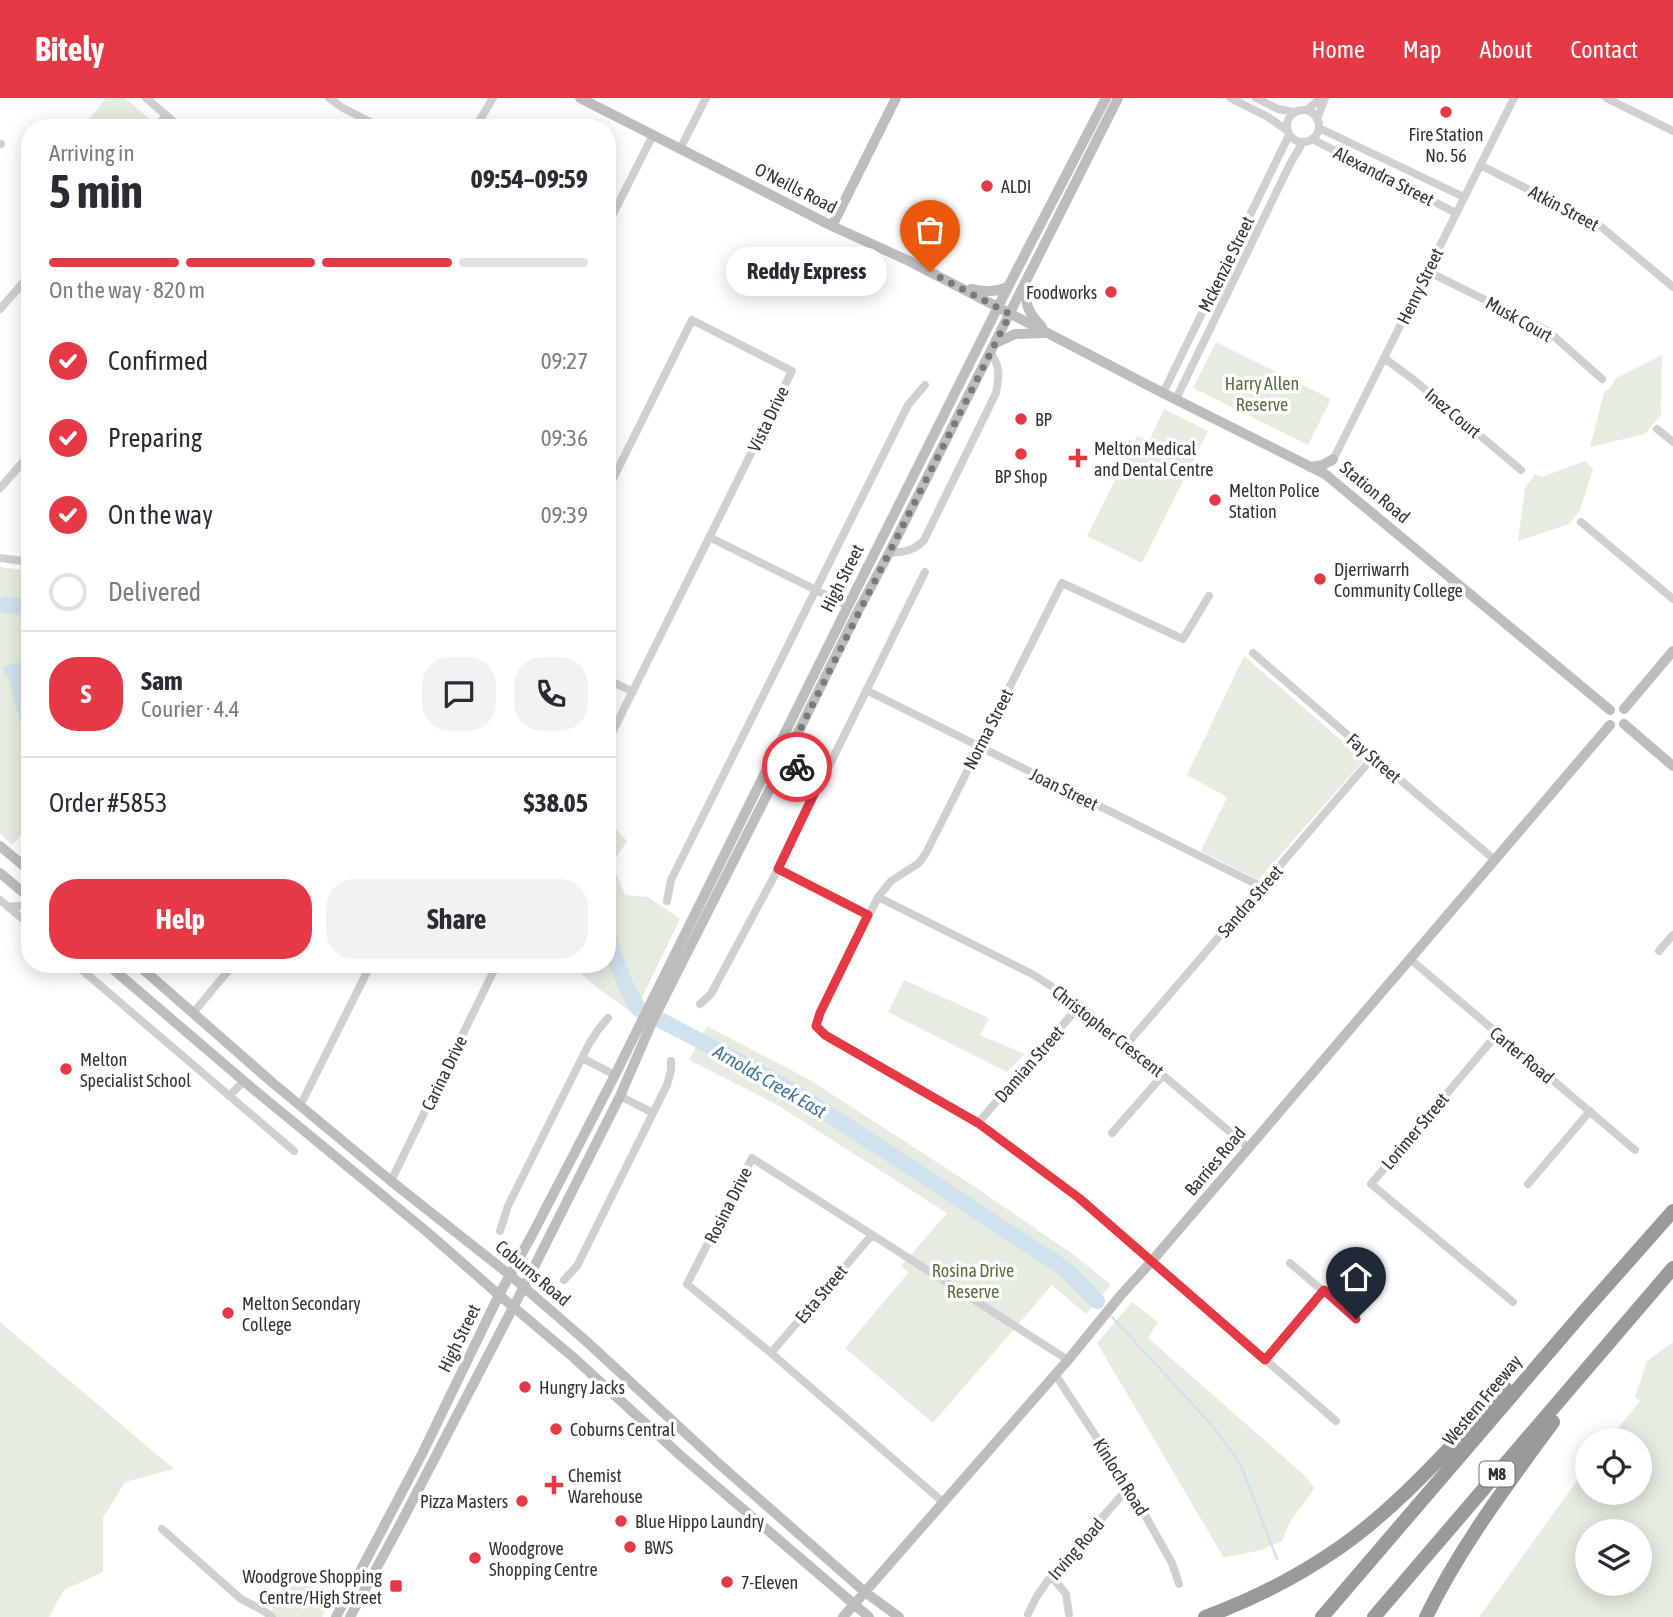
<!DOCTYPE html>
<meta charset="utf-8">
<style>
:root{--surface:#fff;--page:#f2f2f3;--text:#2b2b33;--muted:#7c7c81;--line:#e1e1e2;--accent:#e63946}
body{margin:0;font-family:"Asap Condensed",sans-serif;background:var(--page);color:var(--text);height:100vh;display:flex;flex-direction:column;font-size:26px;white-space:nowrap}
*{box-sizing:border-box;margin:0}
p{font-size:23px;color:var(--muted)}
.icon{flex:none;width:38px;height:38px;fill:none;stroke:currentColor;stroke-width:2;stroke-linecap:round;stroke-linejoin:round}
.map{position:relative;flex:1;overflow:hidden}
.details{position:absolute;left:21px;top:21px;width:595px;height:854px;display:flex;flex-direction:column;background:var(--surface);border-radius:28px;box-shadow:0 4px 18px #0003}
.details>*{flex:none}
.controls{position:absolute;left:1575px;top:1330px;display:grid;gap:14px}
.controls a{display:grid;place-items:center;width:77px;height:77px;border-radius:50%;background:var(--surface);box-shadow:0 4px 18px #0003;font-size:35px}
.pin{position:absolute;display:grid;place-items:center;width:60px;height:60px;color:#fff;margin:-72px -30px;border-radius:50% 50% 50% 0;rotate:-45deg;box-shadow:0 0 7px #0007}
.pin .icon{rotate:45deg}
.courier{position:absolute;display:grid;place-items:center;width:70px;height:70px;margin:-35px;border:5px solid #e63946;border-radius:50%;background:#fff;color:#222;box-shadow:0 2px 9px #0007}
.bubble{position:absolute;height:49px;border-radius:24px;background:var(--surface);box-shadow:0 4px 18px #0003;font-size:23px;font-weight:700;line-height:49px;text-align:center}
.head em{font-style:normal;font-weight:700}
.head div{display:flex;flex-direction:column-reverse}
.head{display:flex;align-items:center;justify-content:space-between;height:119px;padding:0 28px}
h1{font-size:46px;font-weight:700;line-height:52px}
.bar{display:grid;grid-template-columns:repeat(4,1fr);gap:10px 7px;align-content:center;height:84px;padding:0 28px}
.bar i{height:9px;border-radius:5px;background:var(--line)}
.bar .active{background:var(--accent)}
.bar p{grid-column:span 4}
.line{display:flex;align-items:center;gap:18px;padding:0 28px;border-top:2px solid var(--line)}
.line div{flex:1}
.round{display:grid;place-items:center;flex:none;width:74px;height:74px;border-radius:28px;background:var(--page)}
ol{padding:0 28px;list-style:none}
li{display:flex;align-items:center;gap:21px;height:77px}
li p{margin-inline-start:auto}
li .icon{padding:7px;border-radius:50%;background:var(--accent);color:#fff;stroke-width:4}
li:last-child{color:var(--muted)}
li i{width:38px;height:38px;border:4px solid var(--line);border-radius:50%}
.primary-button{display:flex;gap:14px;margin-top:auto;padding:14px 28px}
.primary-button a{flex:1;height:80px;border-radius:28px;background:var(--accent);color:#fff;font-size:28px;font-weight:700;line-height:80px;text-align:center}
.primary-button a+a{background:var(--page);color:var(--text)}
header{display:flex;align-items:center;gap:42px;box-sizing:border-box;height:98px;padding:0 35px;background:var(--accent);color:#fff}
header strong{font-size:33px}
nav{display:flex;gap:38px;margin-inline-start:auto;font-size:24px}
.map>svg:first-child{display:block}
.green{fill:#e6ecdf;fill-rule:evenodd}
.water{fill:#cfe2ee}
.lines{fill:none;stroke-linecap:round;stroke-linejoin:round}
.stream{stroke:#cfe2ee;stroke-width:2.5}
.river{stroke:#cfe2ee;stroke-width:16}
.street{stroke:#d0d0d0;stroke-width:8}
.secondary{stroke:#bdbdbd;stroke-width:10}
.highway{stroke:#9a9a9a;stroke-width:14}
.done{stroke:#7a7a7a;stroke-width:7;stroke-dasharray:0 12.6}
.route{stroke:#e63946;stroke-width:9}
.poi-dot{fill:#e63946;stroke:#fff;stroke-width:2.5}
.labels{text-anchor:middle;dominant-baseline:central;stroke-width:7;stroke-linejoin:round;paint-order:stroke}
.shield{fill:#fff;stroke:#707070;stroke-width:2}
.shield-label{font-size:16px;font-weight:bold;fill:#333}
.poi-label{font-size:18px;fill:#333;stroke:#fff;text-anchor:start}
.street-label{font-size:18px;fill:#333;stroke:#fff}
.park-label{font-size:18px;fill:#56703f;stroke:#fff}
.water-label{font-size:19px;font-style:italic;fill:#3f7597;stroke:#fff}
</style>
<header>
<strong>Bitely</strong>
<nav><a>Home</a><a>Map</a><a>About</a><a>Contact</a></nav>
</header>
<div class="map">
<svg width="1673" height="1519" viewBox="0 0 1673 1519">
<rect width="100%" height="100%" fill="#fff"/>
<!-- green -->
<path class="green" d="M106,0H125L150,21L143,30H82Z
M1216,244L1331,301L1308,347L1193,290Z
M1662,257L1661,317L1645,336L1590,349L1604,294L1611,289L1616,280Z
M1164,311L1208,333L1142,465L1087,438L1137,338L1149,343Z
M1585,363L1593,371L1580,412L1569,426L1518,443L1525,390L1535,376L1542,379Z
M0,469L30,473V727L12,747L0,736Z
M1244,558L1364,662L1258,782L1201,753L1227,699L1187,677Z
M607,721L627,743L612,765L625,797L648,799L680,821L634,916L599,891L570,866H607Z
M904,882L989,920L980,937L1025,956L1007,974L888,914Z
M707,928L810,982L972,1087L1077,1159L1111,1187L1086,1216L1052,1187L933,1325L845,1250L909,1174L901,1168L947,1115L774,1005L689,962Z
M1132,1204L1158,1224L1148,1240L1303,1376L1315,1390L1291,1422L1282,1443L1261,1452L1224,1460L1097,1245Z
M0,1224L174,1371L125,1384L103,1420V1474L64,1492L49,1519H0Z
M1673,1244V1519H1479L1587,1369V1395H1640V1342H1608L1640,1303L1635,1299L1647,1263ZM1587,1433H1640V1486H1587Z
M292,1471L317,1492L329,1506L322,1519H268Z"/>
<!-- water -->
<path class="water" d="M30,562V627L22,629L7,576L4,577L2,569Z"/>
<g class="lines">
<!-- stream -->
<path class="stream" d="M1097,1203L1102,1208
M1112,1219L1211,1326L1240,1365L1277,1461"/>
<!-- river -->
<path class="river" d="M0,507L30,510
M607,834C615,861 623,887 639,911L735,961L801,998L968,1107
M975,1112L1064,1170L1097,1203"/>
<!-- street -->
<path class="street" d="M146,0L181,30
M329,0L343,10L382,30
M1230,0L1268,19L1288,33
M1256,0L1278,11L1295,14
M1606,0L1673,33
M1307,12L1321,0
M1287 28a16 16 0 1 1 32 0a16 16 0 1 1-32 0Z
M1317,21L1325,0
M156,30L166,17
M475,30L493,0
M1319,30L1464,99
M1312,41L1456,115
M0,46H1
M680,51L706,0
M1480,67L1599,127L1673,189
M607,128L653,37
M1427,173L1548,233L1602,281
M0,211L30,177
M1384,260L1414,282L1521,372
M1163,295L1289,37
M1176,301L1290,66L1303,44
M1657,331L1673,344
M1332,364L1514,0
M0,390L30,356
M607,393L692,222L792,273L609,641
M1581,424L1673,501
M709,439L848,508
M889,455C904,454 914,453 924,442L996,295C999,277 1001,271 991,255
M0,460L30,464
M1209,498L1183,541L1062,485L926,755L919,765L891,783L878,799L820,915L816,928L825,937L978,1025L1079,1100L1336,1323
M1253,555L1373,659L1495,762
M607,581L633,594
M866,592L1262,789
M785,662L821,681
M778,771L868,817
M878,799L1034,877L1080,907L1249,1050
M0,802L30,827
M667,803L671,782L908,307L925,287
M8,809L30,807
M1659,853L1673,837
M1410,861L1635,1052
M75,866L294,1053
M700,906L711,896L778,771L925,474
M193,915L234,866
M1497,936L1371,1086L1513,1204
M1127,946L1373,659
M582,960L615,977
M229,998L244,983
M620,998L653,1015
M300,1008L371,866
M978,1025L1080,907
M1112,1035L1163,977
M391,1083L497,866
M1528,1086L1590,1013
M500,1133L508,1108L589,946L598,932L608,920
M1290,1165L1356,1221
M564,1182L577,1168L667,987L671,972V963
M771,1255L872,1137
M1265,1262L1324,1193
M1055,1276L1129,1389L1172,1465L1179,1486
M944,1405L771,1255L687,1186L752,1060L1068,1262
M162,1431L241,1501L264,1513L272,1519
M1051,1478L1066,1496L1069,1516
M1028,1516L1037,1498L1051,1478L1129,1389"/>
<!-- secondary -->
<path class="secondary" d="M580,0L832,128L907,162L1163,295L1325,376L1610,612
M832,128L896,0
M1027,188C1024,208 1029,215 1042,229
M971,191C985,194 995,194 1008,189
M996,245L1015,236L1044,235
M1310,369L1323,367L1333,361
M1624,611L1673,553
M1624,626L1673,668
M0,748L30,773
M0,775L30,800
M107,866L252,990L426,1133L499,1197L573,1259L681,1358L869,1519
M137,866L274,986L391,1083L510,1177L586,1243L718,1365L865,1494L899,1519
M336,1519L422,1356L499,1197L533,1135L615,977L848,508L1008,189L1106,0
M350,1519L403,1421L530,1177L620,998L653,922L776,679L857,515L889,455L1118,0
M843,1519L1068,1262L1121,1197L1151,1164L1610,627"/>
<!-- highway -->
<path class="highway" d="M1205,1519C1252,1502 1297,1479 1339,1450C1402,1406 1453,1345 1506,1291
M1322,1519L1580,1218L1673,1113
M1374,1519L1673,1170
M1426,1519C1460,1449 1507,1387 1553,1324"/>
</g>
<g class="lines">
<!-- done -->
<path class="done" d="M797,669L785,662C859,513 935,365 1010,216L930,174"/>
<!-- route -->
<path class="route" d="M797,669L821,681L778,771L868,817L820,915L816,928L825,937L978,1025L1079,1100L1265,1262L1324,1192L1356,1221"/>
</g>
<!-- markers -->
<g class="poi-dot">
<circle cx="1446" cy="14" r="7"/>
<circle cx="987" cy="88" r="7"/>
<circle cx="1111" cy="194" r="7"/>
<circle cx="1021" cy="321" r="7"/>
<circle cx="1021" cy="356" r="7"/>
<path d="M1074.5 349.5h7v7h7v7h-7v7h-7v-7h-7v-7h7z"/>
<circle cx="1215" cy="402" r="7"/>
<circle cx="1320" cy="481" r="7"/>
<circle cx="66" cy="971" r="7"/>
<circle cx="228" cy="1215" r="7"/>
<circle cx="525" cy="1289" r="7"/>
<circle cx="556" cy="1331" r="7"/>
<path d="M550.5 1376.5h7v7h7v7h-7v7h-7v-7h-7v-7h7z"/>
<circle cx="522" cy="1403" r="7"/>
<circle cx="621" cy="1423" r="7"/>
<circle cx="630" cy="1449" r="7"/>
<circle cx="475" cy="1460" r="7"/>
<circle cx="727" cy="1484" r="7"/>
<rect x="389" y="1481" width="14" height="14" rx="3.5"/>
</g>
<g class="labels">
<!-- shield labels -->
<rect class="shield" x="1479.5" y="1363.5" width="35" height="25" rx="5"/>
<g class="shield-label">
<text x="1497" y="1376">M8</text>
</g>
<!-- poi labels -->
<g class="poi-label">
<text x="1446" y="36" text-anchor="middle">Fire Station<tspan x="1446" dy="21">No. 56</tspan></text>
<text x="1001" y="88">ALDI</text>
<text x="1097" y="194" text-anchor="end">Foodworks</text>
<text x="1035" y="321">BP</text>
<text x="1094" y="350">Melton Medical<tspan x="1094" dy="21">and Dental Centre</tspan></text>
<text x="1021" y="378" text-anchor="middle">BP Shop</text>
<text x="1229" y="392">Melton Police<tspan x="1229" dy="21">Station</tspan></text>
<text x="1334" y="471">Djerriwarrh<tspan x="1334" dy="21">Community College</tspan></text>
<text x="80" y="961">Melton<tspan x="80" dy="21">Specialist School</tspan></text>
<text x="242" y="1205">Melton Secondary<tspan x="242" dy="21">College</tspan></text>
<text x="539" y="1289">Hungry Jacks</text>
<text x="570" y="1331">Coburns Central</text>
<text x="568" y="1377">Chemist<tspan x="568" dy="21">Warehouse</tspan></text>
<text x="508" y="1403" text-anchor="end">Pizza Masters</text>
<text x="635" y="1423">Blue Hippo Laundry</text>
<text x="644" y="1449">BWS</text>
<text x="489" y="1450">Woodgrove<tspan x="489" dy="21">Shopping Centre</tspan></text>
<text x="382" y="1478" text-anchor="end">Woodgrove Shopping<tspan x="382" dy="21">Centre/High Street</tspan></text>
<text x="741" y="1484">7-Eleven</text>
</g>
<!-- street labels -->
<g class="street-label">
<text transform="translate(1384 78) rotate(27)">Alexandra Street</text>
<text transform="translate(796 90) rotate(27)">O'Neills Road</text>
<text transform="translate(1564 110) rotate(28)">Atkin Street</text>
<text transform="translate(1226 166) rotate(-64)">Mckenzie Street</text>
<text transform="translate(1420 188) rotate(-64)">Henry Street</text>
<text transform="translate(1519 221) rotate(29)">Musk Court</text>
<text transform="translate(1453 315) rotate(40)">Inez Court</text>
<text transform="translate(768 321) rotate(-64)">Vista Drive</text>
<text transform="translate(1375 394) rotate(40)">Station Road</text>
<text transform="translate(842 480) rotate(-63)">High Street</text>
<text transform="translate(988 631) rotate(-63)">Norma Street</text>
<text transform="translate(1374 660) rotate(41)">Fay Street</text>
<text transform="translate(1064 691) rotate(26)">Joan Street</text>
<text transform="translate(1250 803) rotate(-49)">Sandra Street</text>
<text transform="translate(1108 933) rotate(38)">Christopher Crescent</text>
<text transform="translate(1522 957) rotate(40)">Carter Road</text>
<text transform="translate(1029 966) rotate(-49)">Damian Street</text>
<text transform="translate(444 975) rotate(-64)">Carina Drive</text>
<text transform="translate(1415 1033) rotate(-50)">Lorimer Street</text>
<text transform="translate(1215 1063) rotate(-50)">Barries Road</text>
<text transform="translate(728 1107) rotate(-63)">Rosina Drive</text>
<text transform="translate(533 1175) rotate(40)">Coburns Road</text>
<text transform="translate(821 1196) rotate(-50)">Esta Street</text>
<text transform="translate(459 1240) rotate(-64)">High Street</text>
<text transform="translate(1482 1302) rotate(-50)">Western Freeway</text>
<text transform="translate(1121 1379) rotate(58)">Kinloch Road</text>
<text transform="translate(1076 1451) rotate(-49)">Irving Road</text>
</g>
<!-- park labels -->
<g class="park-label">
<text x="1262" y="285">Harry Allen<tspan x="1262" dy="21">Reserve</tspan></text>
<text x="973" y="1172">Rosina Drive<tspan x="973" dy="21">Reserve</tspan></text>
</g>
<!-- water labels -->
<g class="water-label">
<text transform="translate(770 983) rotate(30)">Arnolds Creek East</text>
</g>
</g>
</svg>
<div class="controls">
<a><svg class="icon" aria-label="locate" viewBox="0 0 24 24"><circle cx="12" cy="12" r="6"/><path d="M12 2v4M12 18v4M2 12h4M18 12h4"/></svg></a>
<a><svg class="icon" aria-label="layers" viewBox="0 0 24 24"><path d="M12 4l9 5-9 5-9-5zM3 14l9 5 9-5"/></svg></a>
</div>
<div class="pin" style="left:930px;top:174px;background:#ea580c"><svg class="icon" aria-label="bag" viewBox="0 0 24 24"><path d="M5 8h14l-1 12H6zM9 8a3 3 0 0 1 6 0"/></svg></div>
<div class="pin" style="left:1356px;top:1221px;background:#1f2937"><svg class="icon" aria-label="home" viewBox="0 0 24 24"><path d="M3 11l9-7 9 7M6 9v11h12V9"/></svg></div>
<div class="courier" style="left:797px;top:669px"><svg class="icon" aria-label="bike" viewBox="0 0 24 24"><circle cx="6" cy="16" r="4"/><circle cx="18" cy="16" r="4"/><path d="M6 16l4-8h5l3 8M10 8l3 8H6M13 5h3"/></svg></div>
<div class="bubble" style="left:726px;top:149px;width:161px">Reddy Express</div>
<section class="details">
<div class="head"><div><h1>5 min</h1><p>Arriving in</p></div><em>09:54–09:59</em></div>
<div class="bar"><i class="active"></i><i class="active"></i><i class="active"></i><i></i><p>On the way · 820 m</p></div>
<ol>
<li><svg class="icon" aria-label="check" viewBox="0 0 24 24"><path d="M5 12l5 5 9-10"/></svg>Confirmed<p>09:27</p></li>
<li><svg class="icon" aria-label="check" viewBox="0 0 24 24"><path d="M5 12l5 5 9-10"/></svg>Preparing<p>09:36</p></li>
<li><svg class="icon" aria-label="check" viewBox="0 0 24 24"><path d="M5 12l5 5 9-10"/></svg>On the way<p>09:39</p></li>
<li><i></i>Delivered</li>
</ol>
<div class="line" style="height:126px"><b class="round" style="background:var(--accent);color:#fff">S</b><div><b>Sam</b><p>Courier · 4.4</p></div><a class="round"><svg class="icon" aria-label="chat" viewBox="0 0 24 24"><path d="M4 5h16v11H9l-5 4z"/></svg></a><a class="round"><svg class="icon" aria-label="phone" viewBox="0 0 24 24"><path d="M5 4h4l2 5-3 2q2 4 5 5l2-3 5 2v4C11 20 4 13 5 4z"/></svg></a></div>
<div class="line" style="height:91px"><div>Order #5853</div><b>$38.05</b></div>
<div class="primary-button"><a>Help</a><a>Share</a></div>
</section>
</div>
